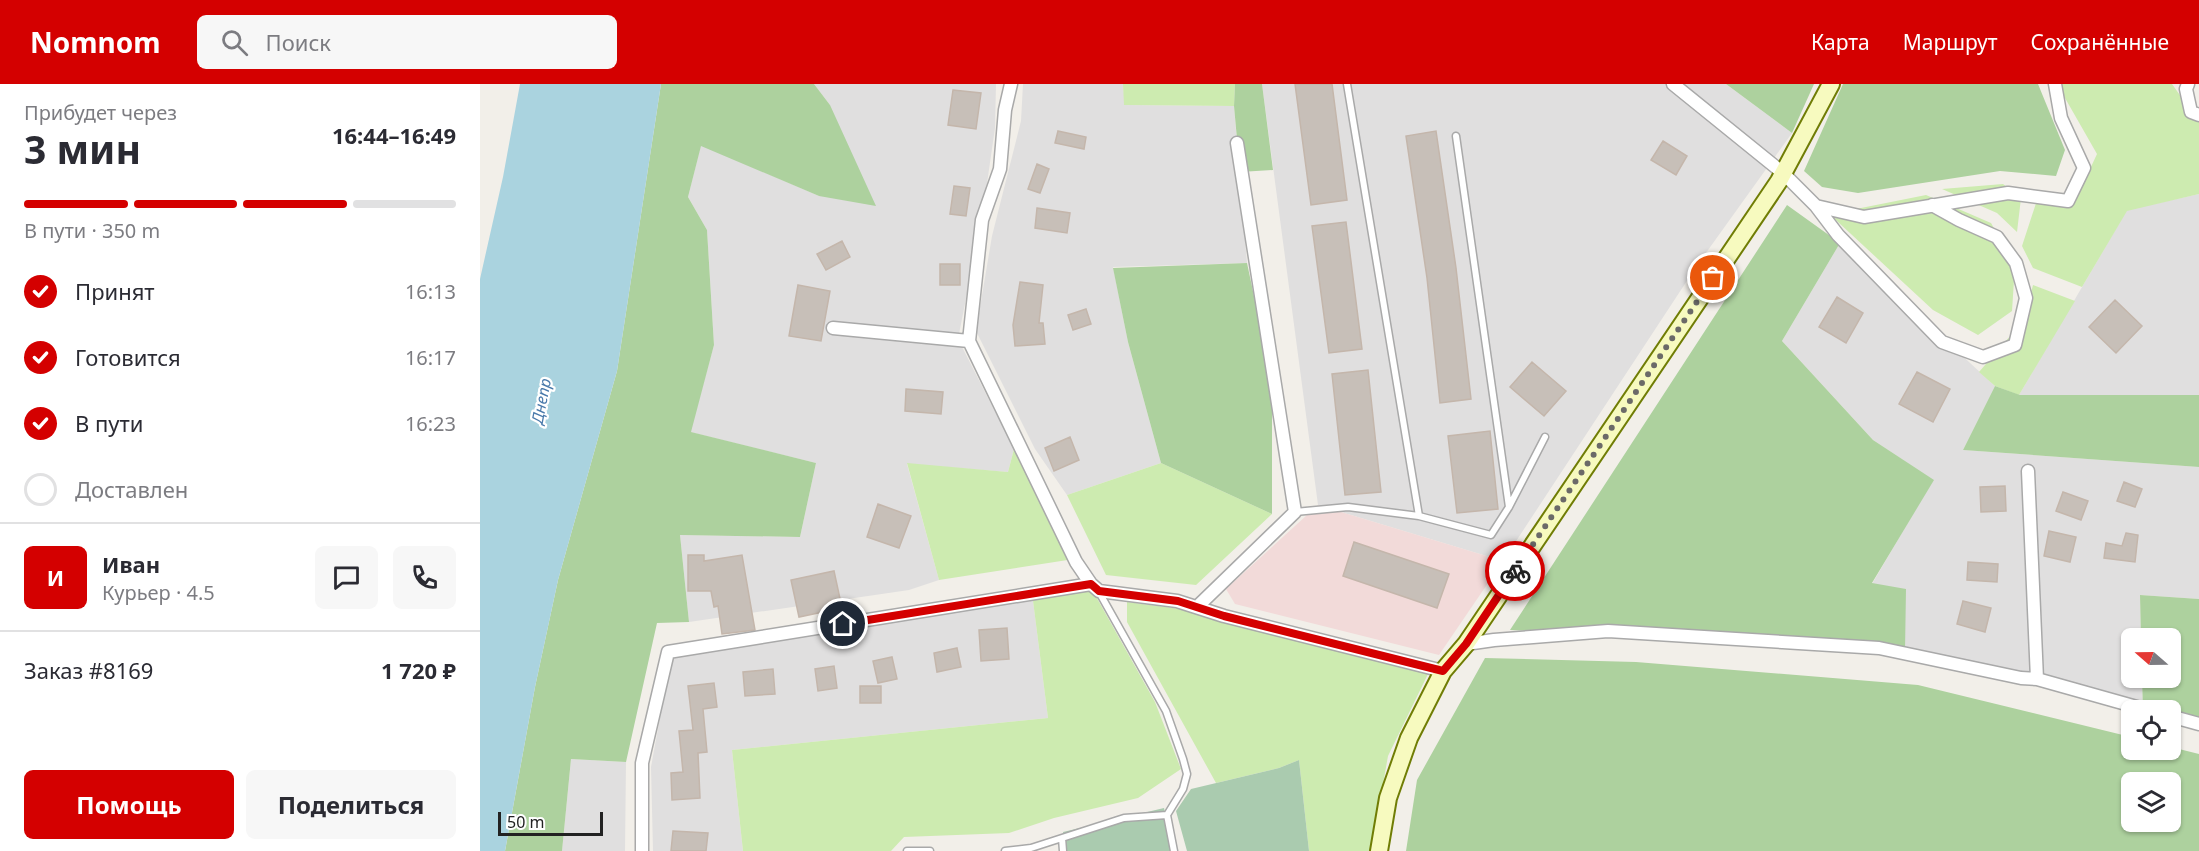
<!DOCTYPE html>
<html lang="ru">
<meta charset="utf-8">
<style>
:root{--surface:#fff;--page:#f7f7f7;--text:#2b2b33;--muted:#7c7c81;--line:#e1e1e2;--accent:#d40000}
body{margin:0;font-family:"Noto Sans",sans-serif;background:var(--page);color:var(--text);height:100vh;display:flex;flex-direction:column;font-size:22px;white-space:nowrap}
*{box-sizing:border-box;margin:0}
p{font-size:20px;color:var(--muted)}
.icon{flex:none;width:33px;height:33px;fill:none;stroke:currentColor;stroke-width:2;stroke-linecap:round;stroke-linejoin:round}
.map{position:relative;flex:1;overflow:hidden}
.sheet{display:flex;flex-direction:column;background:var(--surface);width:480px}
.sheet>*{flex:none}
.needle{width:39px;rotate:290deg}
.controls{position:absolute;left:1641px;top:544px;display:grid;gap:12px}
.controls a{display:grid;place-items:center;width:60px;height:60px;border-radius:9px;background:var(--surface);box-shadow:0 2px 4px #0004;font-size:30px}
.scale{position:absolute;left:18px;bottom:15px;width:105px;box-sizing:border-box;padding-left:6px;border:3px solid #222;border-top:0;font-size:16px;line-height:21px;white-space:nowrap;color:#222;-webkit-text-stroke:4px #fff;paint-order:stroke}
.pin{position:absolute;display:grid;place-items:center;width:51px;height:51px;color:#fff;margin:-26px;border:3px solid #fff;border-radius:50%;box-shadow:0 2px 6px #0007}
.courier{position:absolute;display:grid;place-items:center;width:60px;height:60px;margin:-30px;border:4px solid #d40000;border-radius:50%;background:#fff;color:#222;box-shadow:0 2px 8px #0007}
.summary em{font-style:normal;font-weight:700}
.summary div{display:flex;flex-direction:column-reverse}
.summary{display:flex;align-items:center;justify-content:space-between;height:102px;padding:0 24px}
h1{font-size:39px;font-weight:700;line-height:45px}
.bar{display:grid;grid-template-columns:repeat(4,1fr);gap:9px 6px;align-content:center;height:72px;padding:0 24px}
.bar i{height:8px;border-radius:4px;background:var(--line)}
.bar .selected{background:var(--accent)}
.bar p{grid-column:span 4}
.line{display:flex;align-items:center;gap:15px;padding:0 24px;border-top:2px solid var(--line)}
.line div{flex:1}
.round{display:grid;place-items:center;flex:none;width:63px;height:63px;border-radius:9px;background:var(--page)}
ol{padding:0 24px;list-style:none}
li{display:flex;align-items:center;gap:18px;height:66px}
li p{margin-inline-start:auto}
li .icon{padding:6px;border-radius:50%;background:var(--accent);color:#fff;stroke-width:4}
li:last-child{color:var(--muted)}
li i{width:33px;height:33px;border:3px solid var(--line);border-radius:50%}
.action{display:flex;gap:12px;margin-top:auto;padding:12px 24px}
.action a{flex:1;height:69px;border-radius:9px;background:var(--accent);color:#fff;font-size:24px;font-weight:700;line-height:69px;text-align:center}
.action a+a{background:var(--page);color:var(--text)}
header{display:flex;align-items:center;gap:36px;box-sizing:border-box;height:84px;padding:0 30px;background:var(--accent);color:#fff}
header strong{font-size:28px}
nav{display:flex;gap:33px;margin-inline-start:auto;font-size:21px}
.search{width:420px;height:54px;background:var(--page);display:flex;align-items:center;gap:15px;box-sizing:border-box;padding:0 21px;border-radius:9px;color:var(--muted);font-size:22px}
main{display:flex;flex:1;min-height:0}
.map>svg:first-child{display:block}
.residential{fill:#e0dfdf}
.commercial{fill:#f2dad9}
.grass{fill:#cdebb0}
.forest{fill:#add19e;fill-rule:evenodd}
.cemetery{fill:#aacbaf}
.water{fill:#aad3df}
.building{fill:#c7bfb8;stroke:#c4b6ab;stroke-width:1.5}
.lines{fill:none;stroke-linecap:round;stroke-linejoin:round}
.lane-casing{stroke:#a9a9a9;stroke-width:9}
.street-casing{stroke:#a9a9a9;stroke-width:15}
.secondary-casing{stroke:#707d05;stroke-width:20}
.lane{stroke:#fff;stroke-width:6}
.street{stroke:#fff;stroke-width:12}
.secondary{stroke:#f7fabf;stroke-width:16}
.done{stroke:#6b6a68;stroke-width:6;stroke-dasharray:0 10.8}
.route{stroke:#d40000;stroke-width:8}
.labels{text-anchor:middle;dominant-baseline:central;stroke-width:4.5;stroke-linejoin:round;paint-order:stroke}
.water-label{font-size:16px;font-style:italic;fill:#4a7aab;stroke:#fff}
</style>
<header>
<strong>Nomnom</strong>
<div class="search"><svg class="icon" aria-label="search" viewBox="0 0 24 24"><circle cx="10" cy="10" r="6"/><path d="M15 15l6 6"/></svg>Поиск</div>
<nav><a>Карта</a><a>Маршрут</a><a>Сохранённые</a></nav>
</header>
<main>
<section class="sheet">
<div class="summary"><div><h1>3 мин</h1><p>Прибудет через</p></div><em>16:44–16:49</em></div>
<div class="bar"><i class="selected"></i><i class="selected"></i><i class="selected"></i><i></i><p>В пути · 350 m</p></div>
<ol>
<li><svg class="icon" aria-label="check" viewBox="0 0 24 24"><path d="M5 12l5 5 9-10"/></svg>Принят<p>16:13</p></li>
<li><svg class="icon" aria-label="check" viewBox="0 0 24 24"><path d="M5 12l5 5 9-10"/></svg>Готовится<p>16:17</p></li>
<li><svg class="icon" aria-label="check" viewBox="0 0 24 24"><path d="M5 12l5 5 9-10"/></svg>В пути<p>16:23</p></li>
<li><i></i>Доставлен</li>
</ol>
<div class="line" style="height:108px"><b class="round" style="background:var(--accent);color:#fff">И</b><div><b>Иван</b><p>Курьер · 4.5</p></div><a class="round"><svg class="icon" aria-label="chat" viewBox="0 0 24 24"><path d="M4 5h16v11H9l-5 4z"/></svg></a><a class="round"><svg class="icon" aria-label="phone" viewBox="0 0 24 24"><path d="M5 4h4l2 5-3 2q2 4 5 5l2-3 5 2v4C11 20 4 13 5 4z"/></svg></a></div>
<div class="line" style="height:78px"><div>Заказ #8169</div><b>1 720 ₽</b></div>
<div class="action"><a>Помощь</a><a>Поделиться</a></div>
</section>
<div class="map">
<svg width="1719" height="767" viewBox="0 0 1719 767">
<rect width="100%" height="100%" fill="#f2efe9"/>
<!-- residential -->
<path class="residential" d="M334,0H516L515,44L502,134L478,255L534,365L528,388L427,380L459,496L429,506L209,538L200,451L320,453L336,379L210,348L234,261L227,146L208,113L221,61L339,112L350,21Z
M543,0H643L645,21L754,22L767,179L633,183L648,258L681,379L587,411L555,365L496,247L512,152L541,37Z
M782,0H1246L1312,49L1218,180L1023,477L838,421Z
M1719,110V311H1539L1647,126Z
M1360,159L1515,302L1483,366L1719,383V515L1660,511L1661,555H1652V594H1662L1663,627H1652L1425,567L1392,500L1453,396L1393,356L1302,257Z
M552,509L568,634L252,666L263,767H173L171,683L193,563Z
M91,675L146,678L145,767H82Z"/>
<!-- commercial -->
<path class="commercial" d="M838,421L1023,477L959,571L755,520L746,505Z"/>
<!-- grass -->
<path class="grass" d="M643,0H755L754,22L644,21Z
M1577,0H1692L1714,31L1719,34V110L1647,127L1602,203L1553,184L1542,162L1559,110L1596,115L1617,70Z
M1523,100L1541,114L1537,148L1517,129L1462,105Z
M1446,111L1511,139L1535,181L1532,227L1498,251L1453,226L1331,113L1371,126Z
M1553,201L1595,217L1539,311L1515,302L1499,288L1544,236Z
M534,365L594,475L459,496L427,379L528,388Z
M681,379L792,430L716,501L626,491L587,411Z
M609,500L675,618L701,685L658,714L574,734L529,749L424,753L411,767H263L252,666L568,634L552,509Z
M647,518L716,527L948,590L908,672L891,767H829L819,676L799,684L736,699L647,538Z"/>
<!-- forest -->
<path class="forest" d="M181,0H334L350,21L396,122L339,112L221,62L208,113L227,146L234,261L211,348L336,379L320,453L200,451L209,538L177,539L146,678L91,675L82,767H25L55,603L78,496L137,287Z
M755,0H782L793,86L760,88L754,22Z
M1246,0H1334L1312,49Z
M1363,0H1558L1585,66L1576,92L1520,87L1378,109L1342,103L1324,87Z
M1307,121L1360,159L1302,257L1393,356L1454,396L1392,499L1426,505L1425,567L1030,546Z
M767,179L792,297V430L681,379L648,258L633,184Z
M1515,302L1540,311H1719V383L1483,366Z
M1660,511L1719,515V644L1690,627H1663L1662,594H1690V555H1661Z
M1005,574L1156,578L1438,601L1651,653L1652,666H1690L1691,663L1719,670V767H926L937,696ZM1652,699H1690V738H1652Z"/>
<!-- cemetery -->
<path class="cemetery" d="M819,676L829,767H707L696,727L711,705L799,684Z
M684,724L693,767H585L583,748Z"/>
<!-- water -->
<path class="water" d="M40,0H181L137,287L78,496L55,603L25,767H0V195L23,93Z"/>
<!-- building -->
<path class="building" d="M815,0H852L867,116L831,121Z
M473,6L501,9L496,45L468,41Z
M578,47L606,53L604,65L575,59Z
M956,47L976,184L991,315L960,319L947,194L926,52Z
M1183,57L1207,72L1196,91L1171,76Z
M557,80L569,85L560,109L548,105Z
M474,102L490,104L486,132L470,130Z
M557,124L590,129L587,149L555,144Z
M866,138L882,265L849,269L832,142Z
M362,157L370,173L346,186L337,170Z
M460,180H480V201H460Z
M540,198L563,201L559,239H563L565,260L535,262L533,241Z
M318,201L350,207L341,257L309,252Z
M1357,213L1383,229L1366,259L1339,243Z
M1635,216L1662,242L1636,269L1609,243Z
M606,225L611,240L593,246L588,231Z
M1052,278L1086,307L1064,332L1030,303Z
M888,286L901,408L865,411L852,290Z
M1437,288L1470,305L1453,338L1419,320Z
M426,305L463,308L461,330L425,327Z
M1010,347L1018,425L977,429L968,352Z
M590,353L599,376L574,387L565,364Z
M1644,398L1662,405L1655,423L1637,417Z
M1525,402L1526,427L1501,428L1500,403Z
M1583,408L1608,417L1601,436L1576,427Z
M398,420L431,432L419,464L387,453Z
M1569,447L1596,453L1590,478L1564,472Z
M1646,449L1658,451L1655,478L1624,474L1626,459L1642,462Z
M874,458L969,490L957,524L863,492Z
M208,471H224V477L262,471L275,546L242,550L238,522L234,523L231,507H208Z
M1488,478L1518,480L1517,498L1487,496Z
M354,487L362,524L319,533L311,496Z
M1483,517L1511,524L1505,548L1477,540Z
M527,544L529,575L501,577L499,546Z
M477,564L481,583L457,588L454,569Z
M412,573L417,595L398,599L393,577Z
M354,582L357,604L338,607L335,585Z
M293,585L295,610L265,612L263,588Z
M234,599L237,623L223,625L227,668L218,669L220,714L192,716L191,689L203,688L199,647L213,646L208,602Z
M380,602H401V619H380Z
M193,747L228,749L226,767H191Z"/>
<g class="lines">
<defs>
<path id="lane" d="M976,52L1029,423
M815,428L868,423L939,432L867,0
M939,432L1011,451L1029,423L1065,353
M619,508L686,627L703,675L707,690L703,705L687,731L694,767
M427,767H450
M525,767L551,764L582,754
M583,767L582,754L644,734L687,731"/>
<path id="street" d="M531,0L525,26L520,85L502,136L489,257L596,478L611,500L619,507L697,517L744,532L963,587
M1193,0L1303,89L1336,122L1384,133L1528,109L1588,117L1604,84L1581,34L1575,0
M1708,0L1706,5L1711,28L1719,31
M1336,122L1358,151L1462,258L1503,273L1535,261L1546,214L1536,179L1517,153L1479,136L1452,121
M353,244L489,257
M1548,387L1557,595
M717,523L815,428L757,59
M986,560L1014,556L1128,547L1399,564L1541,594L1557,595L1671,627
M1690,632L1719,640
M162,767V679L188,568L611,500"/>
<path id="secondary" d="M899,767L908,714L929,654L963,587L986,560L1299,97L1351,0"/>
</defs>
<!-- lane casing -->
<use href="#lane" class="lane-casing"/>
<!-- street casing -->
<use href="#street" class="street-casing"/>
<!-- secondary casing -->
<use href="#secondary" class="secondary-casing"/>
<!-- lane -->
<use href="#lane" class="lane"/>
<!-- street -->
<use href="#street" class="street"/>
<!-- secondary -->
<use href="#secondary" class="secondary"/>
</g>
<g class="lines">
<!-- done -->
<path class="done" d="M1035,487L1233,194"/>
<!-- route -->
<path class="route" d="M363,540L611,500L619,507L698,517L744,532L963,587L986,560L1035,487"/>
</g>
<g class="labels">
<!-- water labels -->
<g class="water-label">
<text transform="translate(61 317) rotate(-79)">Днепр</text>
</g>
</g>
</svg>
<div class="controls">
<a><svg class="needle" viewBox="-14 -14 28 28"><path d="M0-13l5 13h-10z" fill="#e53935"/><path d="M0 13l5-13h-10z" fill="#7c7c81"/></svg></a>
<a><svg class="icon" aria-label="locate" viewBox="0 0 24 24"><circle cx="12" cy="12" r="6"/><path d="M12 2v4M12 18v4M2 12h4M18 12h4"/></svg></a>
<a><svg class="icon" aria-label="layers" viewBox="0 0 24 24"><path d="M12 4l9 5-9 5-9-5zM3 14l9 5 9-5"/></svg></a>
</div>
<div class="scale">50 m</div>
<div class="pin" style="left:1233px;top:194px;background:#ea580c"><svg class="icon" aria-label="bag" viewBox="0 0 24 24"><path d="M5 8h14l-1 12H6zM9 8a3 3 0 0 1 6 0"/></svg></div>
<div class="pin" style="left:363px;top:540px;background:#1f2937"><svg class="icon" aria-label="home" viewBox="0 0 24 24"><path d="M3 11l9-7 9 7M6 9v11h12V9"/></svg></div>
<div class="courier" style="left:1035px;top:487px"><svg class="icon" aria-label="bike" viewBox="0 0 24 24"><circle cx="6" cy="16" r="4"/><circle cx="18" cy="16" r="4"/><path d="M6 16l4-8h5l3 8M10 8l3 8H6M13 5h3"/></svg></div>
</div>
</main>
